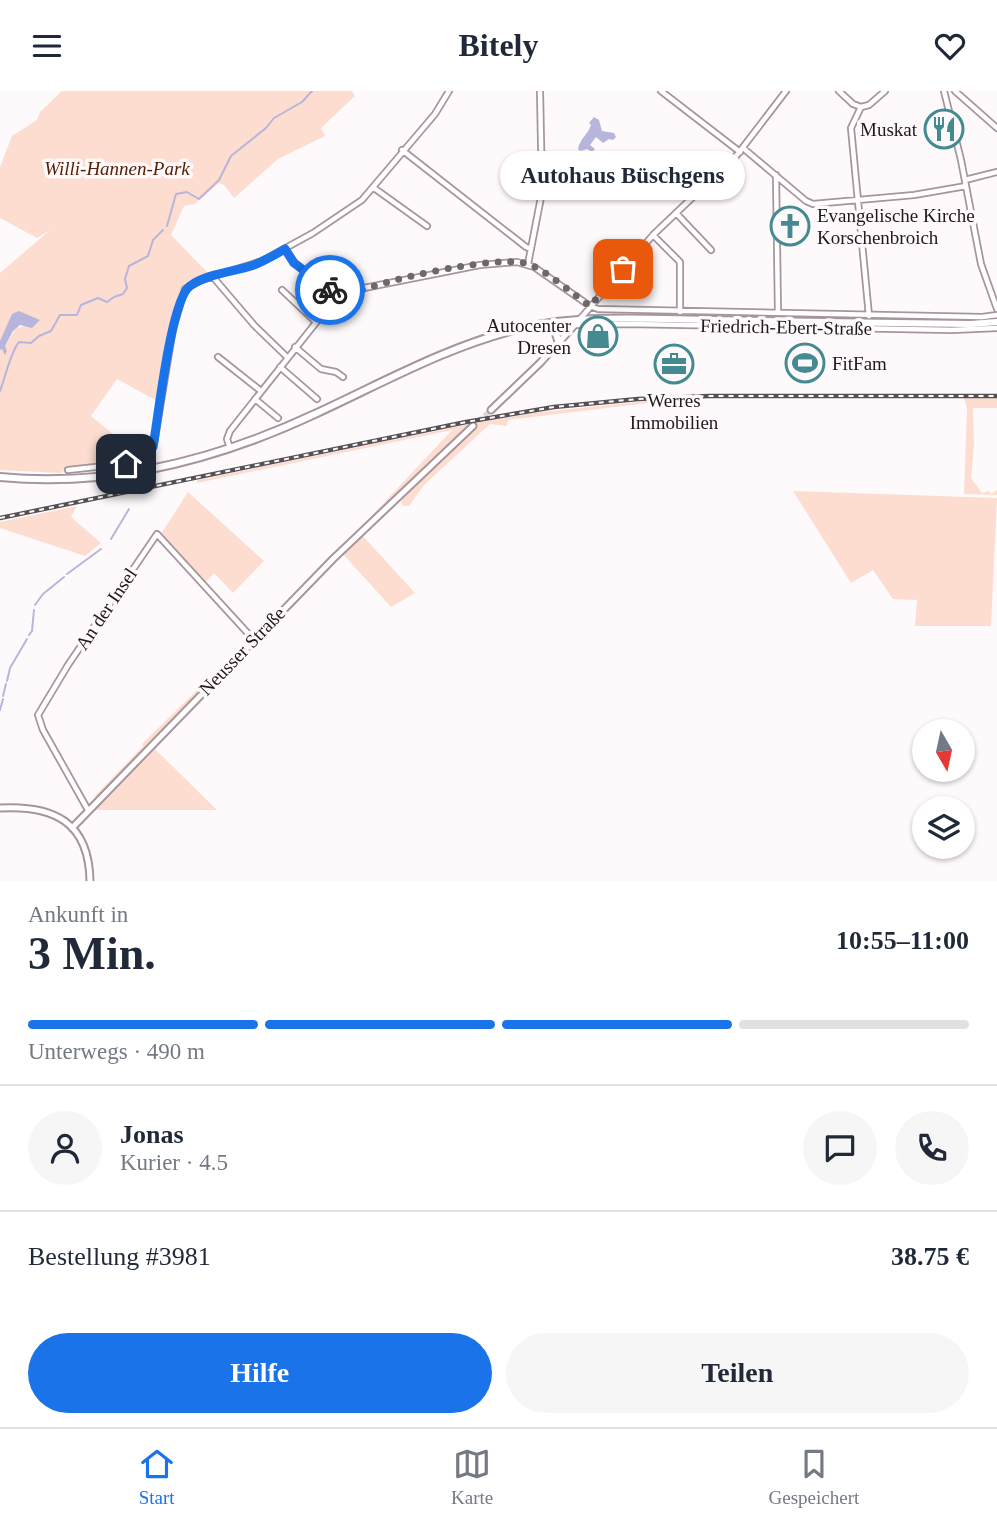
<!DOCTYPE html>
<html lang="de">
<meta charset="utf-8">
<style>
:root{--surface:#fff;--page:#f6f6f7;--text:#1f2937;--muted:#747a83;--line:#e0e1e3;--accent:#1a73e8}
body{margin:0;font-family:"Times New Roman",serif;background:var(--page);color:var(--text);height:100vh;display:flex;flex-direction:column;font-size:26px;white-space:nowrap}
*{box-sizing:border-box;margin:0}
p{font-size:23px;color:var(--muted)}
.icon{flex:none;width:38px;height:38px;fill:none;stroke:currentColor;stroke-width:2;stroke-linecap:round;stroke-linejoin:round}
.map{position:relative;height:790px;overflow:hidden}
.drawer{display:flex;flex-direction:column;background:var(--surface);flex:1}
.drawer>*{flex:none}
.needle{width:46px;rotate:171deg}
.controls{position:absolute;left:912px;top:628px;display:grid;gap:14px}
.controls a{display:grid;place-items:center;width:63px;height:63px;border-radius:50%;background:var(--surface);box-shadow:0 2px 5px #0004;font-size:35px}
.pin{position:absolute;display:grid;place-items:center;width:60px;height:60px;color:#fff;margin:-30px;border-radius:14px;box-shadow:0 4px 10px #0006}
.courier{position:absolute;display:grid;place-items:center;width:70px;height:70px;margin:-35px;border:5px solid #1a73e8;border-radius:50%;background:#fff;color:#222;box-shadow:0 2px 9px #0007}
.bubble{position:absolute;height:49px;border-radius:24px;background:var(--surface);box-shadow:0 2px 5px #0004;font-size:23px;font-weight:600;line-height:49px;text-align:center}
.overview em{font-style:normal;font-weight:600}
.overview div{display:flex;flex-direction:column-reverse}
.overview{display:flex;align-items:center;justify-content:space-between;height:119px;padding:0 28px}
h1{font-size:46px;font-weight:600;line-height:52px}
.bar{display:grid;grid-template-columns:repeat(4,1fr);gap:10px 7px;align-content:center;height:84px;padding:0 28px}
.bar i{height:9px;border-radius:5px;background:var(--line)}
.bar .current{background:var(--accent)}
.bar p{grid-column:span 4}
.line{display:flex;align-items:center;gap:18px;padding:0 28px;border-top:2px solid var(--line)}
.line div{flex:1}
.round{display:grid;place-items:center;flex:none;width:74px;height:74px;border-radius:37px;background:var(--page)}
.action{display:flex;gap:14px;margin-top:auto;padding:14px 28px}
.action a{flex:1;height:80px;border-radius:42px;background:var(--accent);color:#fff;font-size:28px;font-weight:600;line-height:80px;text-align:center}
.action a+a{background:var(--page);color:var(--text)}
header{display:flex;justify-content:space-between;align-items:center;height:91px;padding:0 28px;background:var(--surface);font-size:32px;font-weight:600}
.dock{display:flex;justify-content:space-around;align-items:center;height:98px;border-top:2px solid var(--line);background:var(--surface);font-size:19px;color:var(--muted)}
.dock a{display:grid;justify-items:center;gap:4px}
.dock .current{color:var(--accent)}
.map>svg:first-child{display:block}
.green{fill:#fcddd0}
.water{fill:#b8b5dc}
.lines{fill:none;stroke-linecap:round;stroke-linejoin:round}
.stream{stroke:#b8b5dc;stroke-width:2}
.secondary-tunnel{stroke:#ddd8da;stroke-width:5;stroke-dasharray:5 2.5;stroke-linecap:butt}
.street-casing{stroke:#a7959e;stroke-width:8}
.secondary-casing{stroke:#a7959e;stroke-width:9}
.primary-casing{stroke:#a7959e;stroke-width:10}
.street{stroke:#fff;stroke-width:4.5}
.secondary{stroke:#fff;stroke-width:5}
.primary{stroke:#fff;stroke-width:6}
.rail-casing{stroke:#555053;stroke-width:4.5}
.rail{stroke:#fefafc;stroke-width:2;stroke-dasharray:5;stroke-linecap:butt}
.done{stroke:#6d686a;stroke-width:7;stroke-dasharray:0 12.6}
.route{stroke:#1a73e8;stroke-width:9}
.labels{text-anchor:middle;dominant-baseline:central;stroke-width:7;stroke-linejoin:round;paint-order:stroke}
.poi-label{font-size:19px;fill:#1f191c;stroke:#fefafc;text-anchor:end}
.park-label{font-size:19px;font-style:italic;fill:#552106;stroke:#fefafc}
.street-label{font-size:19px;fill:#1f191c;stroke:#fefafc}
</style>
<header><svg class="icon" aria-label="menu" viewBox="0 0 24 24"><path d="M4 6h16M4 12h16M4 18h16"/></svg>Bitely<svg class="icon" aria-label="heart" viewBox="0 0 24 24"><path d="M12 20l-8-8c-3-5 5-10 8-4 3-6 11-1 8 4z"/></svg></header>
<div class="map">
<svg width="997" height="790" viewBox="0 0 997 790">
<rect width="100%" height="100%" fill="#fefafc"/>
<!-- green -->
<path class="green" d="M62,0H352L355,5L321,37L325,45L278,68L234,107L224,94L219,92L195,113L184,115L171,144L208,182C202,187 192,189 185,194C171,207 162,289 159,311L117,288L91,325L141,366L139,369L68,377L61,382L0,379V259L2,258L5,262L7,261L5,255L16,237L25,235L29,224L0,250V182L50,139L37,147L0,127V76L12,45L37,29L40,21Z
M964,307H997V317H973L974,354L971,387L982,402L989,400L991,403L997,399V404L964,403L967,318Z
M656,309V311L508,329L507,335L490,333L424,394L409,415H403L401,412L403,407L477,335L471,333L531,322Z
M470,333L365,432L452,339L197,392V389Z
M793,400L997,407L991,535H915L917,509L893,508L873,479L851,492Z
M188,401L264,470L233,502L214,482L206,491L161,443Z
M77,415L71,426L101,452L85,465L0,437V431Z
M362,444L415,502L391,516L342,462Z
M268,538L271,539L155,658L217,719H96L95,716L100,710H103L106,705Z
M248,546V552L99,704L94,706L143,655L142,653L247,550Z"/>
<!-- water -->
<path class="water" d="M594,26L599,29L602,40L614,42L616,46L613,49L609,48L603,52L596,46L590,54L595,58L592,61L587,58L580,60L578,58C580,47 587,45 591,34L589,32Z
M19,220L40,229L32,237L20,234L13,240L5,255L7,260L5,264L2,258L0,259V250L12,223Z"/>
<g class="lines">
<!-- stream -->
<path class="stream" d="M167,135L176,103L187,101L199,108L201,106L219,89L231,65L266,37L274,27L302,11L312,0
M0,300C5,287 11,260 19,251L31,252L39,245L51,240L60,224H77L81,214L98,207L107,211L114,206L123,203L127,197L125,188L129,175L148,165L153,149L163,139
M111,448L129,418
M67,483L101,458
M35,514L43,503L64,486
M29,544L32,540L34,519
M7,590L10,577L27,548
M3,605L6,593
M0,619L3,608"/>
<!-- secondary-tunnel -->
<path class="secondary-tunnel" d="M473,335L491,319"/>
<defs>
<path id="street" d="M661,0L740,61
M839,0L853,13L861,16
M944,0L961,69L981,173L997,218
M955,0L997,37
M861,16L851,37L869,225
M861,16L869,14L885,0
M743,57L806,110L813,113L914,104L966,95
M402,59L526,156L531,158
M776,84L778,222
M965,89L997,81
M374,97L427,135
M676,122L711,159
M653,144L680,171V221
M285,158L294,171L339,208
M528,173L542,101L540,0
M213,186L254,234L287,266
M282,199L316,231
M580,228L653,144L737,64L786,0
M575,234L628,233L952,239L997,237
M295,256L321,278L336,281L343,286
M218,266L261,300
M280,276L317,308
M255,308L278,327
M230,357L227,348L230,340L326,219L343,206L364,197L480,174L517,171L534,176L590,215L598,218L982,226L997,224
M68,379L132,372L147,367L154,353L173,237L185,198L199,190L262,170L313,142L362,109L435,23L449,0
M88,719L43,639L38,624L68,574L157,443L254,549"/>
<path id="secondary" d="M491,319L540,272L580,228
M0,717C54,714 89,731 90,790
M72,737L333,468L473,335"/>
<path id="primary" d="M544,235L555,240L559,252
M0,386C111,397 217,369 317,322C384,291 450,254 522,237C584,223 649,228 712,229C798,231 885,232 971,233L997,231"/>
</defs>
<!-- street casing -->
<use href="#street" class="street-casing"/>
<!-- secondary casing -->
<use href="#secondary" class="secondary-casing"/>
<!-- primary casing -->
<use href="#primary" class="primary-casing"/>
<!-- street -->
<use href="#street" class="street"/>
<!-- secondary -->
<use href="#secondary" class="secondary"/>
<!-- primary -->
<use href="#primary" class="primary"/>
<defs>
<path id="rail" d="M0,427L466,331L554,316L638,308L709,305H997"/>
</defs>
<!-- rail casing -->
<use href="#rail" class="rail-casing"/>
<!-- rail -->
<use href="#rail" class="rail"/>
</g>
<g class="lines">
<!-- done -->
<path class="done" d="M330,199L340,208C366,192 501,162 528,173C546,179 574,204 590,215L623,178"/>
<!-- route -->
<path class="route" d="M126,373L143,370L153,356C158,328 171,208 190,195C206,183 232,181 251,175C263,171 274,164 285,158L294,172L330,199"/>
</g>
<!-- icons -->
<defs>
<symbol id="restaurant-ring" viewBox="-11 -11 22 22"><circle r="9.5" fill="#fefafc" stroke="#438a91" stroke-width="1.5"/><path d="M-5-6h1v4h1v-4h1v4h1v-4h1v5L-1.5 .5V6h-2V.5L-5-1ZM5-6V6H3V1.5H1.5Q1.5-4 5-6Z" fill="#438a91"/></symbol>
<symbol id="church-ring" viewBox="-11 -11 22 22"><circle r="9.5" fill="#fefafc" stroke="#438a91" stroke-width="1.5"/><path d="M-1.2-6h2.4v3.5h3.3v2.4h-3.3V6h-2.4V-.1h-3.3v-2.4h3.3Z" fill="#438a91"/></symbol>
<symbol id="shop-ring" viewBox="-11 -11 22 22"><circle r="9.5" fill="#fefafc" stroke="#438a91" stroke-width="1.5"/><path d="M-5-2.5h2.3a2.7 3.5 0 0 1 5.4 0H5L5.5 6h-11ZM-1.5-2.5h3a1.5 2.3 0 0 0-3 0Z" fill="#438a91"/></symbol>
<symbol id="stadium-ring" viewBox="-11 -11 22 22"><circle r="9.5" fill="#fefafc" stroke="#438a91" stroke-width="1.5"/><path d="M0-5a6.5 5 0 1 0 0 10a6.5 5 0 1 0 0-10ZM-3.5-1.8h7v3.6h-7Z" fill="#438a91"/></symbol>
<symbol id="office-ring" viewBox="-11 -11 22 22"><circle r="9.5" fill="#fefafc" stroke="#438a91" stroke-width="1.5"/><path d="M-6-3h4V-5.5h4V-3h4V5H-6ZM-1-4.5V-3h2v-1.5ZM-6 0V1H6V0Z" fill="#438a91"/></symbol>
</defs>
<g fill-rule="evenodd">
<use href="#restaurant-ring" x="922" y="16" width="44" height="44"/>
<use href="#church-ring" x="768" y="113" width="44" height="44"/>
<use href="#shop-ring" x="576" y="223" width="44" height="44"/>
<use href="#stadium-ring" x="783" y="250" width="44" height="44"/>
<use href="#office-ring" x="652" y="251" width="44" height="44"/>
</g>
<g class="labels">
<!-- poi labels -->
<g class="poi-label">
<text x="917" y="38">Muskat</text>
<text x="817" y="124" text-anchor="start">Evangelische Kirche<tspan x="817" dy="22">Korschenbroich</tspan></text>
<text x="571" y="234">Autocenter<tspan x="571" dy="22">Dresen</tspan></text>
<text x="832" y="272" text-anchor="start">FitFam</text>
<text x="674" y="309" text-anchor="middle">Werres<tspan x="674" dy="22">Immobilien</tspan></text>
</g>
<!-- park labels -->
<g class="park-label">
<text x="117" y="77">Willi-Hannen-Park</text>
</g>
<!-- street labels -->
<g class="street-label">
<text transform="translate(786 236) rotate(1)">Friedrich-Ebert-Straße</text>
<text transform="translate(106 518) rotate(-56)">An der Insel</text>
<text transform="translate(242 560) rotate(-46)">Neusser Straße</text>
</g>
</g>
</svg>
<div class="controls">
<a><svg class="needle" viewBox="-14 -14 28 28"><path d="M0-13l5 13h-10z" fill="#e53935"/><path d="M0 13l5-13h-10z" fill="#747a83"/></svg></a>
<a><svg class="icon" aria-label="layers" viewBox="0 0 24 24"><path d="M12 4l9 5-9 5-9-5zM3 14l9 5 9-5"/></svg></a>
</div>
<div class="pin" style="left:623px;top:178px;background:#ea580c"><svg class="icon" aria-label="bag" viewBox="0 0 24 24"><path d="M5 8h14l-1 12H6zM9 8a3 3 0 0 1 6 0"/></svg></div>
<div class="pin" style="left:126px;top:373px;background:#1f2937"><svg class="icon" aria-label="home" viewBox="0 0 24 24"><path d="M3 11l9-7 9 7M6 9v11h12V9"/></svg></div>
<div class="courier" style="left:330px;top:199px"><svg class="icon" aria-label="bike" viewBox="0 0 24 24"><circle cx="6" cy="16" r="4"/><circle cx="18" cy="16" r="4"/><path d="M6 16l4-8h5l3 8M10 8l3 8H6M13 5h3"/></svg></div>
<div class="bubble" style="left:500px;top:60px;width:245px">Autohaus Büschgens</div>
</div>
<section class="drawer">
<div class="overview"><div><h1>3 Min.</h1><p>Ankunft in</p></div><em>10:55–11:00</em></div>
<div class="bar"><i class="current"></i><i class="current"></i><i class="current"></i><i></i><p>Unterwegs · 490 m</p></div>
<div class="line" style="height:126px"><a class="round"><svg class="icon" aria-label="person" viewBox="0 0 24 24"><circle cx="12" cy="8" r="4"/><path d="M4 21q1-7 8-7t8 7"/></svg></a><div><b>Jonas</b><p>Kurier · 4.5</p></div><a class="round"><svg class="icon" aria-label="chat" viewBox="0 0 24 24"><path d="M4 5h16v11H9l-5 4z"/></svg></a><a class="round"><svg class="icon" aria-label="phone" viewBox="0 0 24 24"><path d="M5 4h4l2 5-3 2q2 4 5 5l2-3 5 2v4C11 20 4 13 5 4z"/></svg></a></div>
<div class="line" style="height:91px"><div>Bestellung #3981</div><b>38.75 €</b></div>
<div class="action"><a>Hilfe</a><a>Teilen</a></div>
</section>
<nav class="dock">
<a class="current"><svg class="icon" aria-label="home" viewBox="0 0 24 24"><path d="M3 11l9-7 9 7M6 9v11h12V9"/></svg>Start</a>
<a><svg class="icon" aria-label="map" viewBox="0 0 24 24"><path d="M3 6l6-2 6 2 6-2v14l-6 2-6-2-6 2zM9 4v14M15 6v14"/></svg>Karte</a>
<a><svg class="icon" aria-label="saved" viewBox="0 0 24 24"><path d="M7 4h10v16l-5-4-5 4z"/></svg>Gespeichert</a>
</nav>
